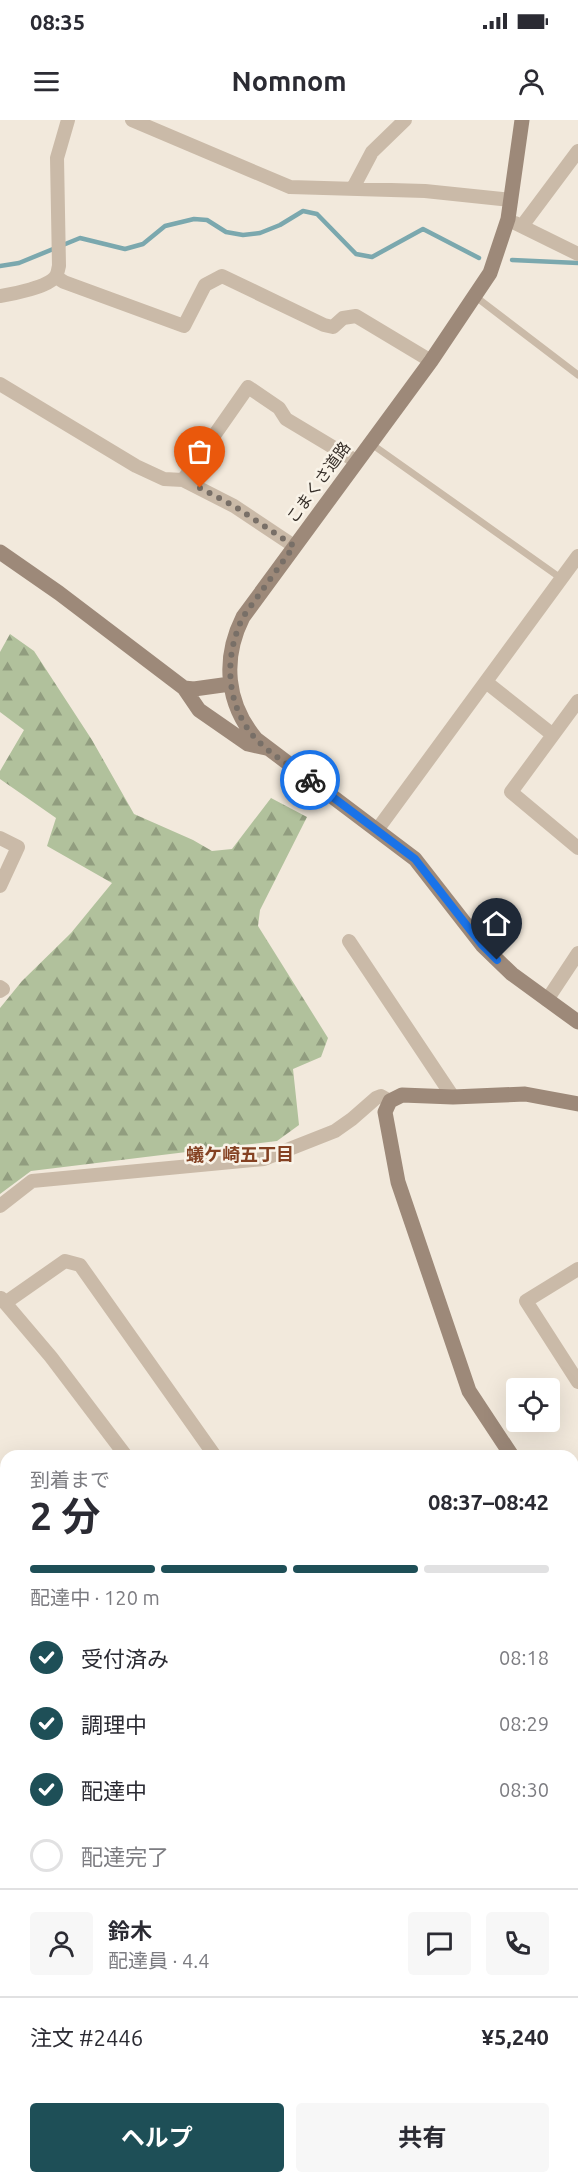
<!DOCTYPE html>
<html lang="ja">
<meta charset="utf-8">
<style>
:root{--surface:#fff;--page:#f7f7f7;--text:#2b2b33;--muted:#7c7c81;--line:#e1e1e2;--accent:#1e4f57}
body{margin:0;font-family:Ubuntu,"Noto Sans JP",sans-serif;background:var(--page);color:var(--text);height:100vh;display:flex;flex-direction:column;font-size:22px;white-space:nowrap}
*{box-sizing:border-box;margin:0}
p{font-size:20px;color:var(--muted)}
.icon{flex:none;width:33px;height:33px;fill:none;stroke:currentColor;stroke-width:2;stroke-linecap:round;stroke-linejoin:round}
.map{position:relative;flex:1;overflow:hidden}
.details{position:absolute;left:0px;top:1330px;width:579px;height:734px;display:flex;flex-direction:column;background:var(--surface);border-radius:18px 18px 0 0;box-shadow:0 6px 24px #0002}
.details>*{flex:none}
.controls{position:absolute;left:506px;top:1258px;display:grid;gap:12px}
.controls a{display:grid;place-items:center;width:54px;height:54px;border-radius:6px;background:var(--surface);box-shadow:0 6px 24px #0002;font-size:30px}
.pin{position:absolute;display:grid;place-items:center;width:51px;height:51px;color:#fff;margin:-62px -26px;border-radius:50% 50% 50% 0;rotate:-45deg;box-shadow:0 0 6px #0007}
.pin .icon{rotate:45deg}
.courier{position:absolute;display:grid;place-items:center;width:60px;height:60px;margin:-30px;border:4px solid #1a73e8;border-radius:50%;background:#fff;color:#222;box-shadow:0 2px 8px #0007}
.summary em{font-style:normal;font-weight:700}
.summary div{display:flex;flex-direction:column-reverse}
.summary{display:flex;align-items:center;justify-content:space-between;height:102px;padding:0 30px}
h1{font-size:39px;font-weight:700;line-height:45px}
.bar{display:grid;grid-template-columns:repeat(4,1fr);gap:9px 6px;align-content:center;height:72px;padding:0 30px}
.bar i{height:8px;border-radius:4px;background:var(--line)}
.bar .selected{background:var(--accent)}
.bar p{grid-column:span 4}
.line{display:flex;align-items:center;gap:15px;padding:0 30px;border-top:2px solid var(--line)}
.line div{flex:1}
.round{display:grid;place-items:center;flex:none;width:63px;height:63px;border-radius:6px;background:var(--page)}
ol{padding:0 30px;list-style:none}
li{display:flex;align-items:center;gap:18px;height:66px}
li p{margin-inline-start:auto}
li .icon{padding:6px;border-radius:50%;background:var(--accent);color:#fff;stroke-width:4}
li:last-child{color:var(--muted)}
li i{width:33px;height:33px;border:3px solid var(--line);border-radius:50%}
.primary-button{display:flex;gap:12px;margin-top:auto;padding:12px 30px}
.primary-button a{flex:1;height:69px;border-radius:6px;background:var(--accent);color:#fff;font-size:24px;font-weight:700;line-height:69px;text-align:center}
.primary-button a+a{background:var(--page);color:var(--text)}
.status{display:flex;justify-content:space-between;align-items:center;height:42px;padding:0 30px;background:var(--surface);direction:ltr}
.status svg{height:16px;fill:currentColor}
header{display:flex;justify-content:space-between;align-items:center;height:78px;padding:0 30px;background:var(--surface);font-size:27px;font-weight:700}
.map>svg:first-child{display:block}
.forest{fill:url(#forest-firs)}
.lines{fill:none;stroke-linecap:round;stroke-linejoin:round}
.stream{stroke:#7ba8ae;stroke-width:4.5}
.lane{stroke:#cabaa8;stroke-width:7}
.street{stroke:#cabaa8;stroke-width:14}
.secondary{stroke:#9d8979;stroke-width:15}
.done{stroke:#786f67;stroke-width:6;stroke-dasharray:0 10.8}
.route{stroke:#1a73e8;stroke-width:8}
.labels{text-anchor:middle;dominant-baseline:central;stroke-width:5;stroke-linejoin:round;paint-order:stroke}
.street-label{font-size:16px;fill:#362e28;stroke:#f9f3e8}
.neighbourhood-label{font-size:18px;font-weight:bold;fill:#844122;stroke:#f9f3e8}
</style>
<div class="status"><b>08:35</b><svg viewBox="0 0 49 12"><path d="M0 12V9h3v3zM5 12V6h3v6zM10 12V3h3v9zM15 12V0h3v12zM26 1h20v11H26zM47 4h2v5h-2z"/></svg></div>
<header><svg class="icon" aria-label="menu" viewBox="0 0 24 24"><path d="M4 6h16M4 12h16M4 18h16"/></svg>Nomnom<svg class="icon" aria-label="person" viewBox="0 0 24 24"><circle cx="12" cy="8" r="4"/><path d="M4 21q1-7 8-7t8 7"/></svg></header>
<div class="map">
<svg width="578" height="2063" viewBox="0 0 578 2063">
<defs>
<pattern id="forest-firs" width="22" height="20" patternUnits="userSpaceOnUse" patternTransform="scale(1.5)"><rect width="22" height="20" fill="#b1c19c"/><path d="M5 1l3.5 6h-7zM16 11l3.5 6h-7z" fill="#919d7f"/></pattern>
</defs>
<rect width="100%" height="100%" fill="#f2e9dc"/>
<!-- forest -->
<path class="forest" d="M10,514L34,531L92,620L134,694L193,720L212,731L232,729L271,678L307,697L260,790L258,806L328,918L321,937L293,949L299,1005L277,1021L31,1051L0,1074V888L22,861L71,813L112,763L47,726L56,698L0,659V651L24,610L0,592V532Z
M0,1899L6,1904V2031L0,2027Z
M573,2007L578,2010V2063H520L516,2058H573Z
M56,2058H257L253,2063H65Z"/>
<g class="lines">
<!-- stream -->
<path class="stream" d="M512,140L578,143
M0,146L19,143L80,118L125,129L143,124L165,106L194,99L207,100L226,112L243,115L260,113L280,105L303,91L317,94L356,134L372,137L423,109L479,138"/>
<!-- lane -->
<path class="lane" d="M476,177L578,255
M370,323L562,459
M573,1653L578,1651
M573,1892L578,1893"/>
<!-- street -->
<path class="street" d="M132,0L290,67L425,71L511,80
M353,68L372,32L405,0
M515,103L578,134
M522,106L578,31
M56,157L64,162L184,206L205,165L222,156L324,205L333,207L343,198L356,196L431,241
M0,176C13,174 49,167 56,156C58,153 58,149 59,146L57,38L68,0
M0,264L136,346L164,359L183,360L234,386L294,426
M183,360L248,267L279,288L286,299L356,341
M486,562L553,615
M578,581L511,672L578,728
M377,710L578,436
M0,718L18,727L0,766
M349,821L453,977
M0,867L3,869L0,871
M547,880L578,833
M0,1086L32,1061L264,1039L335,1011L352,999L376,978L381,976L390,981
M578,1149L526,1181L578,1262
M1,1178L51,1237L126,1336
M5,1183L65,1141L80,1145L215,1336
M573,1486L578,1494
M0,1658L6,1660
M0,1785L6,1790
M0,1882L6,1879
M298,2063L310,2058
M379,2063L381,2058"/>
<!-- secondary -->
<path class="secondary" d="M522,0L508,99L490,153L431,241L243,497C222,539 226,583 256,619L415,739L482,825L512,854L578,902
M0,432L59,473L184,568L199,590L248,624L266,628
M184,568L194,569L230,564
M512,1336L469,1271L398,1062L385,992L390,981L402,975L453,977L525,974L578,984
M0,1569L6,1571
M0,2048L6,2051
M17,2058L26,2063"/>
</g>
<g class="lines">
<!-- done -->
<path class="done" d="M200,368L234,386L294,426L243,497C224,536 225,584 255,618C270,634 292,647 310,660"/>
<!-- route -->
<path class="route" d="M310,660L415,739L482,825L497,840"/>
</g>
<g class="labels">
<!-- street labels -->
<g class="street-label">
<text transform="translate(318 362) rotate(-54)">こまくさ道路</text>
</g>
<!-- neighbourhood labels -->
<g class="neighbourhood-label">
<text x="240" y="1034">蟻ケ崎五丁目</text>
</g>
</g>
</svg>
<div class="controls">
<a><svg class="icon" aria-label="locate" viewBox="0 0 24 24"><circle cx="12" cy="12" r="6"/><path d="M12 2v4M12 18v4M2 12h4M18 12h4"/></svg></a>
</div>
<div class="pin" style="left:200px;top:368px;background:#ea580c"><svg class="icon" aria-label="bag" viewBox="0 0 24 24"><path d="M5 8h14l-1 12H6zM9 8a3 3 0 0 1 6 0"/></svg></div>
<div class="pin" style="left:497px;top:840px;background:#1f2937"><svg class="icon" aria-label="home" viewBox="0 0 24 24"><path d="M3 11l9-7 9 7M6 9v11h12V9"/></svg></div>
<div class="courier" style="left:310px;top:660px"><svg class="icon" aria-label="bike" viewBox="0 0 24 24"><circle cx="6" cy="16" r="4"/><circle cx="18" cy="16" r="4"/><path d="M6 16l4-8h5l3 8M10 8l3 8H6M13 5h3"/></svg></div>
<section class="details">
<div class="summary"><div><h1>2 分</h1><p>到着まで</p></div><em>08:37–08:42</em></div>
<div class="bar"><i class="selected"></i><i class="selected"></i><i class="selected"></i><i></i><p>配達中 · 120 m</p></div>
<ol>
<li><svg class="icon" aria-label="check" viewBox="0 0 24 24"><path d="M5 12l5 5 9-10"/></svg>受付済み<p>08:18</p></li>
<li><svg class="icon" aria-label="check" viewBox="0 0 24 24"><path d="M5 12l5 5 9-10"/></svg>調理中<p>08:29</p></li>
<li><svg class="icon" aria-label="check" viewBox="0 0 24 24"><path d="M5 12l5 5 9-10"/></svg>配達中<p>08:30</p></li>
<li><i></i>配達完了</li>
</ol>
<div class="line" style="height:108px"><a class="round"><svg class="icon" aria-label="person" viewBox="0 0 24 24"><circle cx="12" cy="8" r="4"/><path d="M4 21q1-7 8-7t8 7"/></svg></a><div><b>鈴木</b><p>配達員 · 4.4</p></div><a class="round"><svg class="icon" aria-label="chat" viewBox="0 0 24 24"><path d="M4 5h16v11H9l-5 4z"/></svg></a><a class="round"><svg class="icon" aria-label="phone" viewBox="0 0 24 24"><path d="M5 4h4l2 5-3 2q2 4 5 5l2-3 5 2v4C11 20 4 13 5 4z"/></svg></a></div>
<div class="line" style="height:78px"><div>注文 #2446</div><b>¥5,240</b></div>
<div class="primary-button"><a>ヘルプ</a><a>共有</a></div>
</section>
</div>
